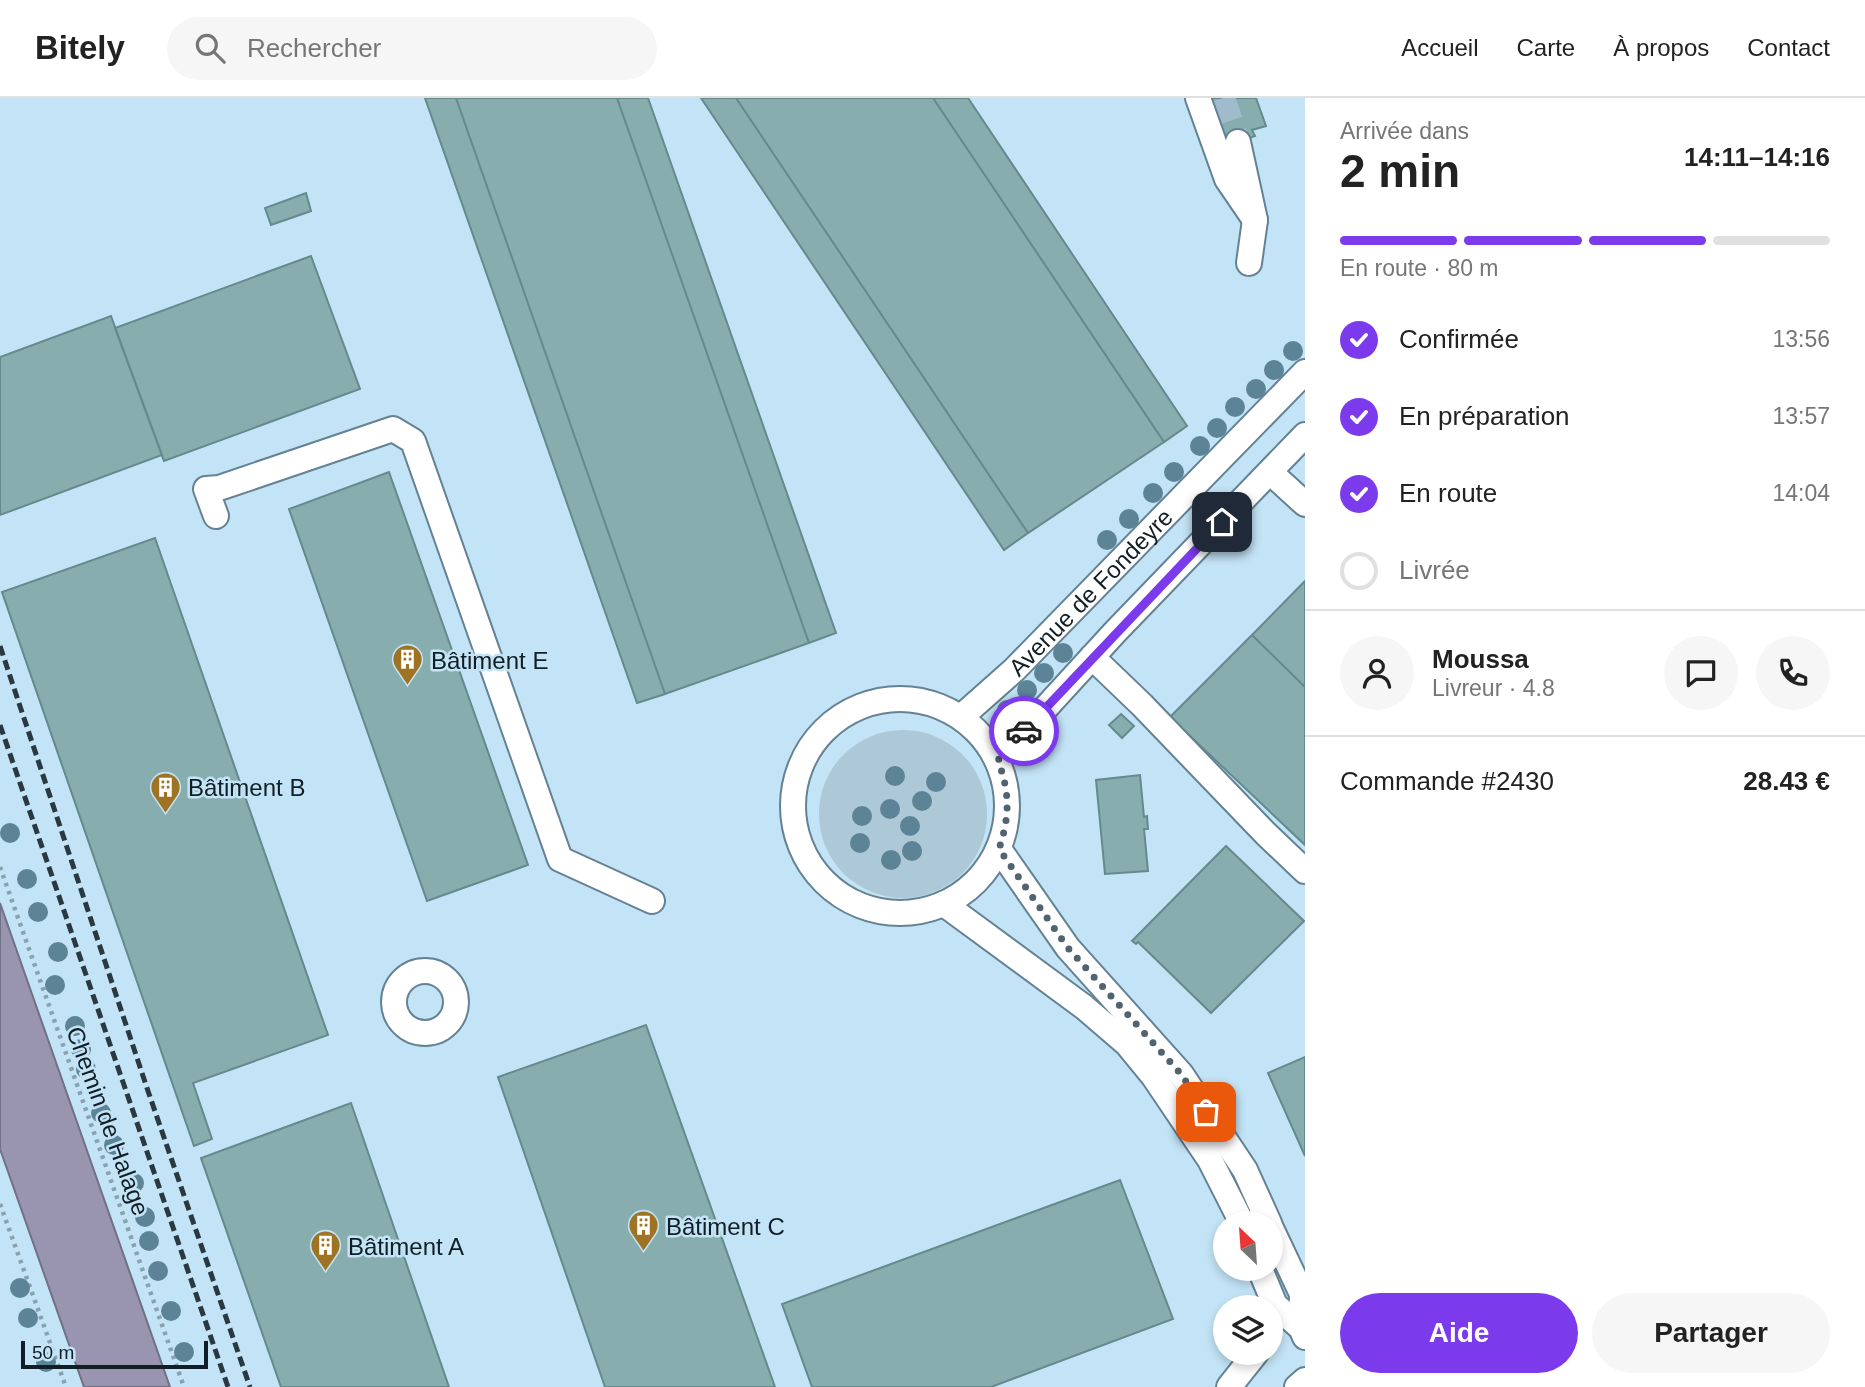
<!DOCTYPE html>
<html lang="fr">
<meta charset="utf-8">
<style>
:root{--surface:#fff;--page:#f6f6f6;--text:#222;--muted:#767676;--line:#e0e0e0;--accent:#7c3aed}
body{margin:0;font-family:Arial,sans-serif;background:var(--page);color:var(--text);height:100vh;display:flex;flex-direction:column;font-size:26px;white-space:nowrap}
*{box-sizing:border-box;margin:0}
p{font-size:23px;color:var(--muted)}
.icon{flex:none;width:38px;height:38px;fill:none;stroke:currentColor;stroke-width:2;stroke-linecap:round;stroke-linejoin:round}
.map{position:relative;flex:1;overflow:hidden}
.sheet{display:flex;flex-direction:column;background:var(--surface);width:560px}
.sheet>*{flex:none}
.needle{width:46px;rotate:335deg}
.tools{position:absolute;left:1213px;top:1113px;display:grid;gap:14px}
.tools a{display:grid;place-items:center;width:70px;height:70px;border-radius:50%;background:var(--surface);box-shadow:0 4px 10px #0003;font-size:35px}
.scale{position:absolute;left:21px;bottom:18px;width:187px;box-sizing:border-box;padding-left:7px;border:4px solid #121e25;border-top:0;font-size:19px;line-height:24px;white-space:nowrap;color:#121e25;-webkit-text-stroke:5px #c3e4f6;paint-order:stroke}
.pin{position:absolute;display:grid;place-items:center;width:60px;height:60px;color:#fff;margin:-30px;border-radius:14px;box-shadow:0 4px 10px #0006}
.courier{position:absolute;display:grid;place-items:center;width:70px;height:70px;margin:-35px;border:5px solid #7c3aed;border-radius:50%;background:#fff;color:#222;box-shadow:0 2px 9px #0007}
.head em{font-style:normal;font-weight:700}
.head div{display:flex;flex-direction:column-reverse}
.head{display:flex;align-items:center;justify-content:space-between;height:119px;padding:0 35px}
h1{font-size:46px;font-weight:700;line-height:52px}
.bar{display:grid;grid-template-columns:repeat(4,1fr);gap:10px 7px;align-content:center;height:84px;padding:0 35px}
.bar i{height:9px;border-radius:5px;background:var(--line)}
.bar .selected{background:var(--accent)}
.bar p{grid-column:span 4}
.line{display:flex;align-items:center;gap:18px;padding:0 35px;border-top:2px solid var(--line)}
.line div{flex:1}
.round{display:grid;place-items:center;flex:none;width:74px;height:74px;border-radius:37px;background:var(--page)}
ol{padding:0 35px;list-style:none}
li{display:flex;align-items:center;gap:21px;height:77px}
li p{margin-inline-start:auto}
li .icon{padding:7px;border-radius:50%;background:var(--accent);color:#fff;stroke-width:4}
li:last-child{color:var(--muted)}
li i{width:38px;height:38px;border:4px solid var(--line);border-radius:50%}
.action{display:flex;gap:14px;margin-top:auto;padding:14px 35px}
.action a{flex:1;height:80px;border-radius:42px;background:var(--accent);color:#fff;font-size:28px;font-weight:700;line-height:80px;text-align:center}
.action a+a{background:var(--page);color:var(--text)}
header{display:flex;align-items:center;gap:42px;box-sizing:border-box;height:98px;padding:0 35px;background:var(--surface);border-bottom:2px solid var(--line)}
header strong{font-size:33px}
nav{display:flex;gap:38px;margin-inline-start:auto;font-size:24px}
.search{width:490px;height:63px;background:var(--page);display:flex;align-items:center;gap:18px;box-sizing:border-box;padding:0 24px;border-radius:38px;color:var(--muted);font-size:26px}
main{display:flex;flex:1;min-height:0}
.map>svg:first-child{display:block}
.green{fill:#adc8d6}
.water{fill:#9994b0;stroke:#707186;stroke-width:2}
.building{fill:#88adaf;stroke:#638a8c;stroke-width:2}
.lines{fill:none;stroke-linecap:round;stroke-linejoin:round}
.minor-tunnel{stroke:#a0bccc;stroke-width:24;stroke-dasharray:24 12;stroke-linecap:butt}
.minor-casing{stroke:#648293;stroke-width:28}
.path{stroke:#87a1af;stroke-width:4.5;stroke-dasharray:3.5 5;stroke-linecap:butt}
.minor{stroke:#fff;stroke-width:24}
.rail{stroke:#2a3941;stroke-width:5;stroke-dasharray:10 5;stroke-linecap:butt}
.tree{fill:#5d8496}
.done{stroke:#50636e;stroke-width:7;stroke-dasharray:0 12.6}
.route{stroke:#7c3aed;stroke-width:9}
.labels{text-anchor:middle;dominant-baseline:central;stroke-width:5;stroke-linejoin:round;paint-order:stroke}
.street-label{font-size:24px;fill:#121e25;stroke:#c3e4f6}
.poi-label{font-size:24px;fill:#121e25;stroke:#c3e4f6;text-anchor:start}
</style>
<header>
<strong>Bitely</strong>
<div class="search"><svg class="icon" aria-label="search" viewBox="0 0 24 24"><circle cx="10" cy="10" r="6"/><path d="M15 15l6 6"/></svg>Rechercher</div>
<nav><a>Accueil</a><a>Carte</a><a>À propos</a><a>Contact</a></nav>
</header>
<main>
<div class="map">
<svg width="1305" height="1289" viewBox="0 0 1305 1289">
<rect width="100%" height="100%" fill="#c3e4f6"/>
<!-- green -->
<path class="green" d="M819 716a84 84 0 1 1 168 0a84 84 0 1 1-168 0Z"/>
<!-- water -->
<path class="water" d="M0,805L170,1289H84L0,1051Z"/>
<!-- building -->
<path class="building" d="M425,0H456L665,596L637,605Z
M456,0H617L809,545L665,596Z
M617,0H648L836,535L809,545Z
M701,0H736L1028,435L1004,452Z
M736,0H933L1164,344L1028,435Z
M933,0H968L1187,328L1164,344Z
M1210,0H1256L1266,28L1252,32L1255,38L1228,48Z
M306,95L311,113L271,127L265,110Z
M311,158L360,291L164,363L115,230Z
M111,218L162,357L0,417V259Z
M389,374L528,767L427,803L289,411Z
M155,440L328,937L193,985L212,1041L194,1048L2,494Z
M1305,483V589L1252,537Z
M1252,537L1305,589V747L1170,619Z
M1121,616L1134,628L1122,640L1109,627Z
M1140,677L1144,719L1147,718L1148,731H1144L1148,773L1105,776L1096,682Z
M1226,748L1304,823L1211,915L1138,844L1136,846L1132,843Z
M646,927L775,1289H605L498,979Z
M1305,959V1058L1268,975Z
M351,1005L449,1289H281L201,1060Z
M1120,1082L1173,1221L991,1289H812L782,1206Z"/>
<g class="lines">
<!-- minor-tunnel -->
<path class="minor-tunnel" d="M1223,0L1238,44"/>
<defs>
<g id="minor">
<path d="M1198,0L1227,81L1255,122"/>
<path d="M1238,44L1255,122L1249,165"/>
<path d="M1270,374L1305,406"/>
<path d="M216,418L206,391L219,390L393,331L413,343L560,761L652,803"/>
<path d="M1092,559L1142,607L1266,736L1305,773"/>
<circle cx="900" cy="708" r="107"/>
<path id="s1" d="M961,619L1014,572L1305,274"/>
<path d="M998,662L1116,533L1305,337"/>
<path d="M999,751L1068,850L1181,976L1245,1072L1269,1125"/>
<path d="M944,806L1084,909L1127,946L1154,979L1210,1062L1242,1125"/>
<circle cx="425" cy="904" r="31"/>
<path d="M1270,1128L1302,1196L1301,1230"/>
<path d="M1260,1171L1275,1207L1301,1230L1305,1239"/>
<path d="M1229,1289L1256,1255"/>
<path d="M1297,1289L1305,1282"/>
</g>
</defs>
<!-- minor casing -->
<use href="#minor" class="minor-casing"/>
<!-- path -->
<path class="path" d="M0,769L184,1289
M0,1106L66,1289"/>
<!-- minor -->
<use href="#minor" class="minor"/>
<!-- rail -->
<path class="rail" d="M0,548L148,993L250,1289
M0,627L228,1289"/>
</g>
<!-- trees -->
<g class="tree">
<circle cx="1293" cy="253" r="10"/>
<circle cx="1274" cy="272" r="10"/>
<circle cx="1256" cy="291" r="10"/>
<circle cx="1235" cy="309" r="10"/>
<circle cx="1217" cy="330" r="10"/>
<circle cx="1200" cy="348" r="10"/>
<circle cx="1174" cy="374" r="10"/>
<circle cx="1153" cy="395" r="10"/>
<circle cx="1129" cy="421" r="10"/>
<circle cx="1107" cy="442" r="10"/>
<circle cx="1063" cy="555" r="10"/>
<circle cx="1044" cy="575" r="10"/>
<circle cx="1027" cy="592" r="10"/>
<circle cx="1007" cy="612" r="10"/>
<circle cx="895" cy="678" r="10"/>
<circle cx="936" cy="684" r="10"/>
<circle cx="922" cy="703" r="10"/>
<circle cx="890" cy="711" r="10"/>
<circle cx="862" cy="718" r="10"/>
<circle cx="910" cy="728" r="10"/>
<circle cx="10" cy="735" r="10"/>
<circle cx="860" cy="745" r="10"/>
<circle cx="912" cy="753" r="10"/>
<circle cx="891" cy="762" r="10"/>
<circle cx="27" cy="781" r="10"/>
<circle cx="38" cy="814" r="10"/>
<circle cx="58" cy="854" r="10"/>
<circle cx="55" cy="887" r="10"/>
<circle cx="75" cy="928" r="10"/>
<circle cx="81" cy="951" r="10"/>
<circle cx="86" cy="971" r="10"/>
<circle cx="101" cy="1015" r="10"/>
<circle cx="114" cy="1047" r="10"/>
<circle cx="134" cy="1085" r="10"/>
<circle cx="145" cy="1119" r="10"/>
<circle cx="149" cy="1143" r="10"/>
<circle cx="158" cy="1173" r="10"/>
<circle cx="20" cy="1190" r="10"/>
<circle cx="171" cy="1213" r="10"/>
<circle cx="28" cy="1220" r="10"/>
<circle cx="184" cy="1254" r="10"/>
<circle cx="46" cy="1264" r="10"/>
</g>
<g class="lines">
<!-- done -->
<path class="done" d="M1024,633L998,662C1010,696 1010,717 999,751L1068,850L1181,976L1206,1014"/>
<!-- route -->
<path class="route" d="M1024,633L1222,424"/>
</g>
<!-- icons -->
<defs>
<symbol id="building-pin" viewBox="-11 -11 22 30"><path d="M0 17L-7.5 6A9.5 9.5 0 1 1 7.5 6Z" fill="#9e7323" stroke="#c3e4f6"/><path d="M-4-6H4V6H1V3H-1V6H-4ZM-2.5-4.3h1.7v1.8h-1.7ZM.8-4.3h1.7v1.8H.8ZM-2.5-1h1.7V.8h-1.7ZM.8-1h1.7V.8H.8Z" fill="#fff"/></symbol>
</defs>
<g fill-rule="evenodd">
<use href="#building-pin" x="390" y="544" width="35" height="47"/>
<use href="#building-pin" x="148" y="672" width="35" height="47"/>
<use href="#building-pin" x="626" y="1110" width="35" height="47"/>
<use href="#building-pin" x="308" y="1130" width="35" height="47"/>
</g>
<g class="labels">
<!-- street labels -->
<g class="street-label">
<text stroke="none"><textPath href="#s1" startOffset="180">Avenue de Fondeyre</textPath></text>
<text transform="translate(108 1023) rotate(70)">Chemin de Halage</text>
</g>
<!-- poi labels -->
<g class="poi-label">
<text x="431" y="562">Bâtiment E</text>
<text x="188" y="689">Bâtiment B</text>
<text x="666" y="1128">Bâtiment C</text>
<text x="348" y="1148">Bâtiment A</text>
</g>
</g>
</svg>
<div class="tools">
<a><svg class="needle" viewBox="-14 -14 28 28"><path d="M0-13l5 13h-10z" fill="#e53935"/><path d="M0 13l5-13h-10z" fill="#767676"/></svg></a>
<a><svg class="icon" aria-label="layers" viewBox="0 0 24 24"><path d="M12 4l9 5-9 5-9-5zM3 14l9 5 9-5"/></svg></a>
</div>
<div class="scale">50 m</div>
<div class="pin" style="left:1206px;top:1014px;background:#ea580c"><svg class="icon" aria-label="bag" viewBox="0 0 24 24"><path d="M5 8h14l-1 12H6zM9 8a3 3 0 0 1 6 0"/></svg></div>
<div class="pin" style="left:1222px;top:424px;background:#1f2937"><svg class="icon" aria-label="home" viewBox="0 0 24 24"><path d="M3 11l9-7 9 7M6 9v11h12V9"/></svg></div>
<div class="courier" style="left:1024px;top:633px"><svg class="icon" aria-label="car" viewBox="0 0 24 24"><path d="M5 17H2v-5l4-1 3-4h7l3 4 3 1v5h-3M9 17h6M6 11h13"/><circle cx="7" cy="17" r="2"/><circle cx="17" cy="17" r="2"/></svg></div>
</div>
<section class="sheet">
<div class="head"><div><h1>2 min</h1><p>Arrivée dans</p></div><em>14:11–14:16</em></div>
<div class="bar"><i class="selected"></i><i class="selected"></i><i class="selected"></i><i></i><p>En route · 80 m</p></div>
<ol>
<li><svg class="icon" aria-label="check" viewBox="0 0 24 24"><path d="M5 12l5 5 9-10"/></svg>Confirmée<p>13:56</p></li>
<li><svg class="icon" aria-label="check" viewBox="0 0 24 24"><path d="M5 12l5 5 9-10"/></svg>En préparation<p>13:57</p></li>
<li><svg class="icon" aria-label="check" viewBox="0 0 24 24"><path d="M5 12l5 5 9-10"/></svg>En route<p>14:04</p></li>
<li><i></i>Livrée</li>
</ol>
<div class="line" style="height:126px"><a class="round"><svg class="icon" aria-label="person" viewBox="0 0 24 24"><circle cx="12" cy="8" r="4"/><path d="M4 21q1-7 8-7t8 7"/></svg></a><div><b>Moussa</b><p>Livreur · 4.8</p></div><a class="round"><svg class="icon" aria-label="chat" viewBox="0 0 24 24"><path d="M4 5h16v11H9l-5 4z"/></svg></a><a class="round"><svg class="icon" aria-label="phone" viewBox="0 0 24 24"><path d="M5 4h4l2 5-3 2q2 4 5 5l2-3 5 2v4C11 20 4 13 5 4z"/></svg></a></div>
<div class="line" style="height:91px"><div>Commande #2430</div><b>28.43 €</b></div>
<div class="action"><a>Aide</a><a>Partager</a></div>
</section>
</main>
